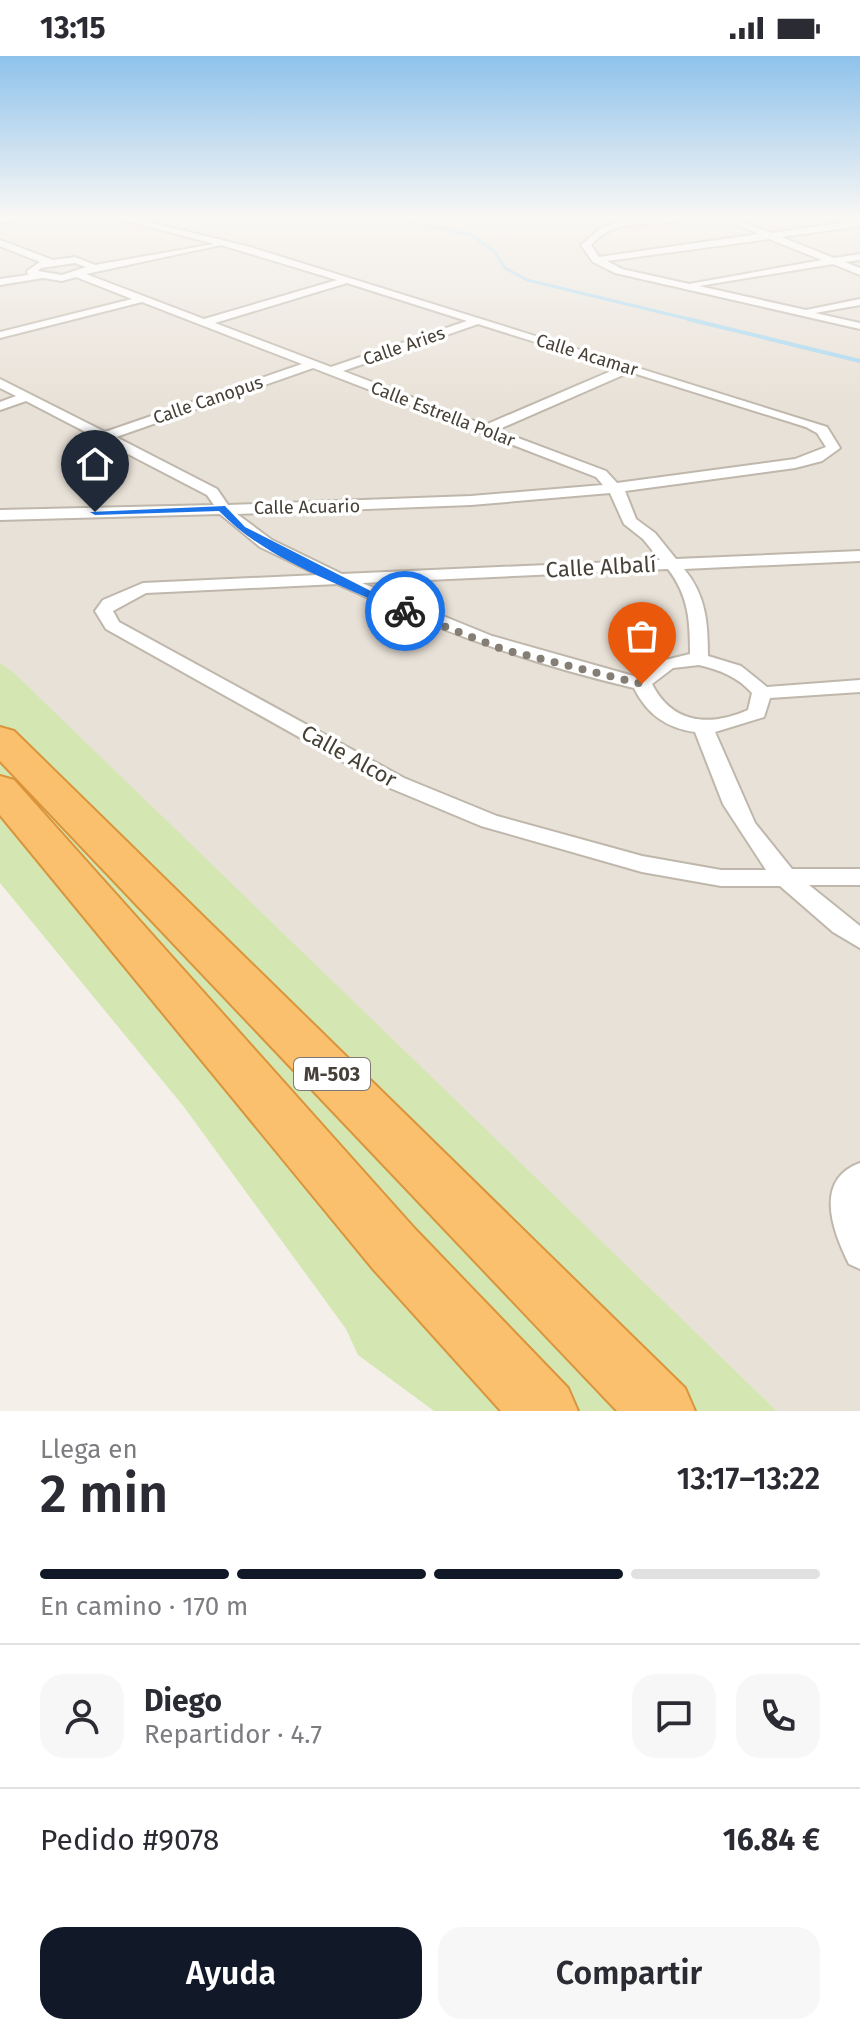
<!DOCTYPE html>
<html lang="es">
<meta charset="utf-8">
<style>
:root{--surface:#fff;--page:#f7f7f7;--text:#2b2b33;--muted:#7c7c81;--line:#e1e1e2;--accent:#111827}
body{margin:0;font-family:"Fira Sans",sans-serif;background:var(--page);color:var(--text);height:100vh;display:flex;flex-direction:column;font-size:30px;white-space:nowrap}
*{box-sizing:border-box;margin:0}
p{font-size:26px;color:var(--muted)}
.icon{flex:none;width:44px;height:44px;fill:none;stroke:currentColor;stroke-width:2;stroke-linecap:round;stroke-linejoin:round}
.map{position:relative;height:1355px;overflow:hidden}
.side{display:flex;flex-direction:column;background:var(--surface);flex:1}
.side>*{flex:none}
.pin{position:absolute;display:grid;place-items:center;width:68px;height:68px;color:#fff;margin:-82px -34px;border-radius:50% 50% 50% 0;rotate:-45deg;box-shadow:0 0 8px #0007}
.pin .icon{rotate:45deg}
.courier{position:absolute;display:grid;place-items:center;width:80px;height:80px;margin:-40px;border:6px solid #1a73e8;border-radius:50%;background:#fff;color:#222;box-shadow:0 2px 10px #0007}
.overview em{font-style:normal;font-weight:600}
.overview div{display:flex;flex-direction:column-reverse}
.overview{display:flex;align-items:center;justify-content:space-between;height:136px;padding:0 40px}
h1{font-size:52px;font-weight:600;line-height:60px}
.bar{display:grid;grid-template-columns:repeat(4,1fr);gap:12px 8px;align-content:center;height:96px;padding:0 40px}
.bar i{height:10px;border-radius:6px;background:var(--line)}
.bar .on{background:var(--accent)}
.bar p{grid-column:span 4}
.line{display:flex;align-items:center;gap:20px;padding:0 40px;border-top:2px solid var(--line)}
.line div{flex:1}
.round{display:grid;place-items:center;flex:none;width:84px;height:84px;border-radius:24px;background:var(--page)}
.button{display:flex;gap:16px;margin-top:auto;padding:16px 40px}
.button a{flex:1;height:92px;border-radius:24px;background:var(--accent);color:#fff;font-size:32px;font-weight:600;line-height:92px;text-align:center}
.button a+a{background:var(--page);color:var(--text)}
.status{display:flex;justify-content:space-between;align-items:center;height:56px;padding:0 40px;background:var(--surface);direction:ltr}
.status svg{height:22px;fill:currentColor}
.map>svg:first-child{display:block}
.residential{fill:#e8e1d7}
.green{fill:#d4e7b2}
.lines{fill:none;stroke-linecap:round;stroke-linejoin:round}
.stream-far1{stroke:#a7d7ef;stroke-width:3}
.stream{stroke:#a7d7ef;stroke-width:4}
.street-casing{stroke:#bfb7ab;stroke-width:4}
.highway-casing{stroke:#da943c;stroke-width:4}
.street{fill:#fff;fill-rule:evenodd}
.highway{fill:#fbc06d;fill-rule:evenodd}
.route{fill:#1a73e8}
.done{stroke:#847e75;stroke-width:8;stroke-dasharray:0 14.4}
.labels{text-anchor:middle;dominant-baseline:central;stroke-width:7;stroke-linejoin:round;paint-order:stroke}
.far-street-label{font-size:18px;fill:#474037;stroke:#fff}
.shield{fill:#fff;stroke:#7e7973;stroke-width:2}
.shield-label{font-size:20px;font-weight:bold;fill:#474037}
.street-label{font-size:22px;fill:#474037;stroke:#fff}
</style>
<div class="status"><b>13:15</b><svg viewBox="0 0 49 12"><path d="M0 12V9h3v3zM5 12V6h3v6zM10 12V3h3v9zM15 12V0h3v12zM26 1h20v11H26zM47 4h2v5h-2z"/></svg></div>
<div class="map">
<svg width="860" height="1355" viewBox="0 0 860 1355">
<rect width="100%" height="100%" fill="#f4f0e9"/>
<!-- residential -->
<path class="residential" d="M0,160H860V1355H777L0,607Z"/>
<!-- green -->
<path class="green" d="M0,607L14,617L777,1355H434L358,1299L346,1273L184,1051L0,827Z"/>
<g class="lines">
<!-- stream-far1 -->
<path class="stream-far1" d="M387,160L471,179L494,195L505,212L527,224L697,265"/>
<!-- stream -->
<path class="stream" d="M688,263L860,305"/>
<defs>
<path id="street" d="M22,160L21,162L0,167V161Z
M110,160H124L250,191L827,371L840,392L822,405L795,412L625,435L636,463L655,477L676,503L860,495V505L684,513C706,539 708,567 708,600L741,610L767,631L860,624V636L770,642L764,661L715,676L755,767L792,813H860V829H809L860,870V892L833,876L780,830H721L642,816L481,770L390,732L106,573L95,555L103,544L143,527L318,519L260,491L220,458L0,464V454L214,449L207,439L26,345L0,354V346L16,340L0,332V323L105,376L302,308L142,246L0,282V276L132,243L76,221L62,225L43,222L0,229V223L28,219L27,215L40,206L0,190V184L53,204L75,201L95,209L214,188ZM221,189L337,224L204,263L86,218ZM75,207L86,211L62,219L38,215L41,212ZM347,227L467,265L331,311L215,267ZM478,268L618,312L485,369L343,315ZM313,312L596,421L603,429L471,440L228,449L217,433L116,381ZM630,316L806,371L817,377L826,391L795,403L617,427L606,415L497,374ZM610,437L624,468L643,483L660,504L342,518L272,484L237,458L471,449ZM668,513C689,540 690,566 690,598L653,607L637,621L492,580L362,527ZM337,528C434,573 531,608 634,632C647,658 666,672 695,676L723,748L766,814H721L642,800L497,760L404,722L119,566L113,555L146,537ZM699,609C720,614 738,621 752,637L748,654C710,671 672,668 652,628L673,612Z
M652,160H689C658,176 620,156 591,189L599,201L759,178L717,160H729L771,177L860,164V170L781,181L834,202L860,198V204L845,206L860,212V219L833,208L699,230L806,254L860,243V249L815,257L860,267V273L615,217L593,206L581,189L602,171ZM769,183L822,204L689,228L622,213L607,205Z
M860,1107V1213L849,1208C833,1176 813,1124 860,1107Z"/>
<path id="highway" d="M0,671L14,675L685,1332L695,1355H617L0,705Z
M0,720L14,724L415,1173L568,1332L578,1355H501L373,1213L0,759Z"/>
</defs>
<!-- street casing -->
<use href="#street" class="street-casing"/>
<!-- highway casing -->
<use href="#highway" class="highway-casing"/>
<!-- street -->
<use href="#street" class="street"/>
<!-- highway -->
<use href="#highway" class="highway"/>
</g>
<!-- sky -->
<linearGradient id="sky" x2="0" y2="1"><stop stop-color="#8ec2eb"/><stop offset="0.46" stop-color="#faf8f5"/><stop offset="1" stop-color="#faf8f5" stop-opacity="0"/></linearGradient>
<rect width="860" height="350" fill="url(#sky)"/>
<!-- route -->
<path class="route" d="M225,450L245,471L410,555L401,557C340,528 266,504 219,455L95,459L90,456Z"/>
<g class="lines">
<!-- done -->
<path class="done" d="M405,555L505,594L642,628"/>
</g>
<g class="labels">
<!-- far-street labels -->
<g class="far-street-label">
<text transform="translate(404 290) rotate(-19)">Calle Aries</text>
<text transform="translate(587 299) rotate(17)">Calle Acamar</text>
<text transform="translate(208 344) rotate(-19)">Calle Canopus</text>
<text transform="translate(443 358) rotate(21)">Calle Estrella Polar</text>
<text transform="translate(307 451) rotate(-1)">Calle Acuario</text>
</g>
<!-- shield labels -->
<rect class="shield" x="294" y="1002" width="76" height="32" rx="6"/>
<g class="shield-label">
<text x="332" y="1018">M-503</text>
</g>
<!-- street labels -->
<g class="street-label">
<text transform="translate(601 511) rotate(-3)">Calle Albalí</text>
<text transform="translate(349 700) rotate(29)">Calle Alcor</text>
</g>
</g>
</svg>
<div class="pin" style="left:642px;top:628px;background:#ea580c"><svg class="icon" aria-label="bag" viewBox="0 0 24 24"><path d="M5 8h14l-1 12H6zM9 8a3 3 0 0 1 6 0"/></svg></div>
<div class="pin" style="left:95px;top:456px;background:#1f2937"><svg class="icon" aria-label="home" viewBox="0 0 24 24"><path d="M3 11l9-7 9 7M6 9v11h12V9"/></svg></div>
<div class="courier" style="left:405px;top:555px"><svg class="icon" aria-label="bike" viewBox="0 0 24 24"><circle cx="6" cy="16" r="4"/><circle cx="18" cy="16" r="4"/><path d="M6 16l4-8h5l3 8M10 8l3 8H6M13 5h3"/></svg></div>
</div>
<section class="side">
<div class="overview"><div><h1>2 min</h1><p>Llega en</p></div><em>13:17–13:22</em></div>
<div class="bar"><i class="on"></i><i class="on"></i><i class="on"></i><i></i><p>En camino · 170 m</p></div>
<div class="line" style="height:144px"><a class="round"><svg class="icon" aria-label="person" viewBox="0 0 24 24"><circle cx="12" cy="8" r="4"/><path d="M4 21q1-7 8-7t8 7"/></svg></a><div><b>Diego</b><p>Repartidor · 4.7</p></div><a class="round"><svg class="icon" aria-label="chat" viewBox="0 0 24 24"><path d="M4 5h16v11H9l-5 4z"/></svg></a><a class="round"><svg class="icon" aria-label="phone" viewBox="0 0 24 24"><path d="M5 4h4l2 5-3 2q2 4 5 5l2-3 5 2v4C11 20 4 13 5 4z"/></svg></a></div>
<div class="line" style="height:104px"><div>Pedido #9078</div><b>16.84 €</b></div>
<div class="button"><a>Ayuda</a><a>Compartir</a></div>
</section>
